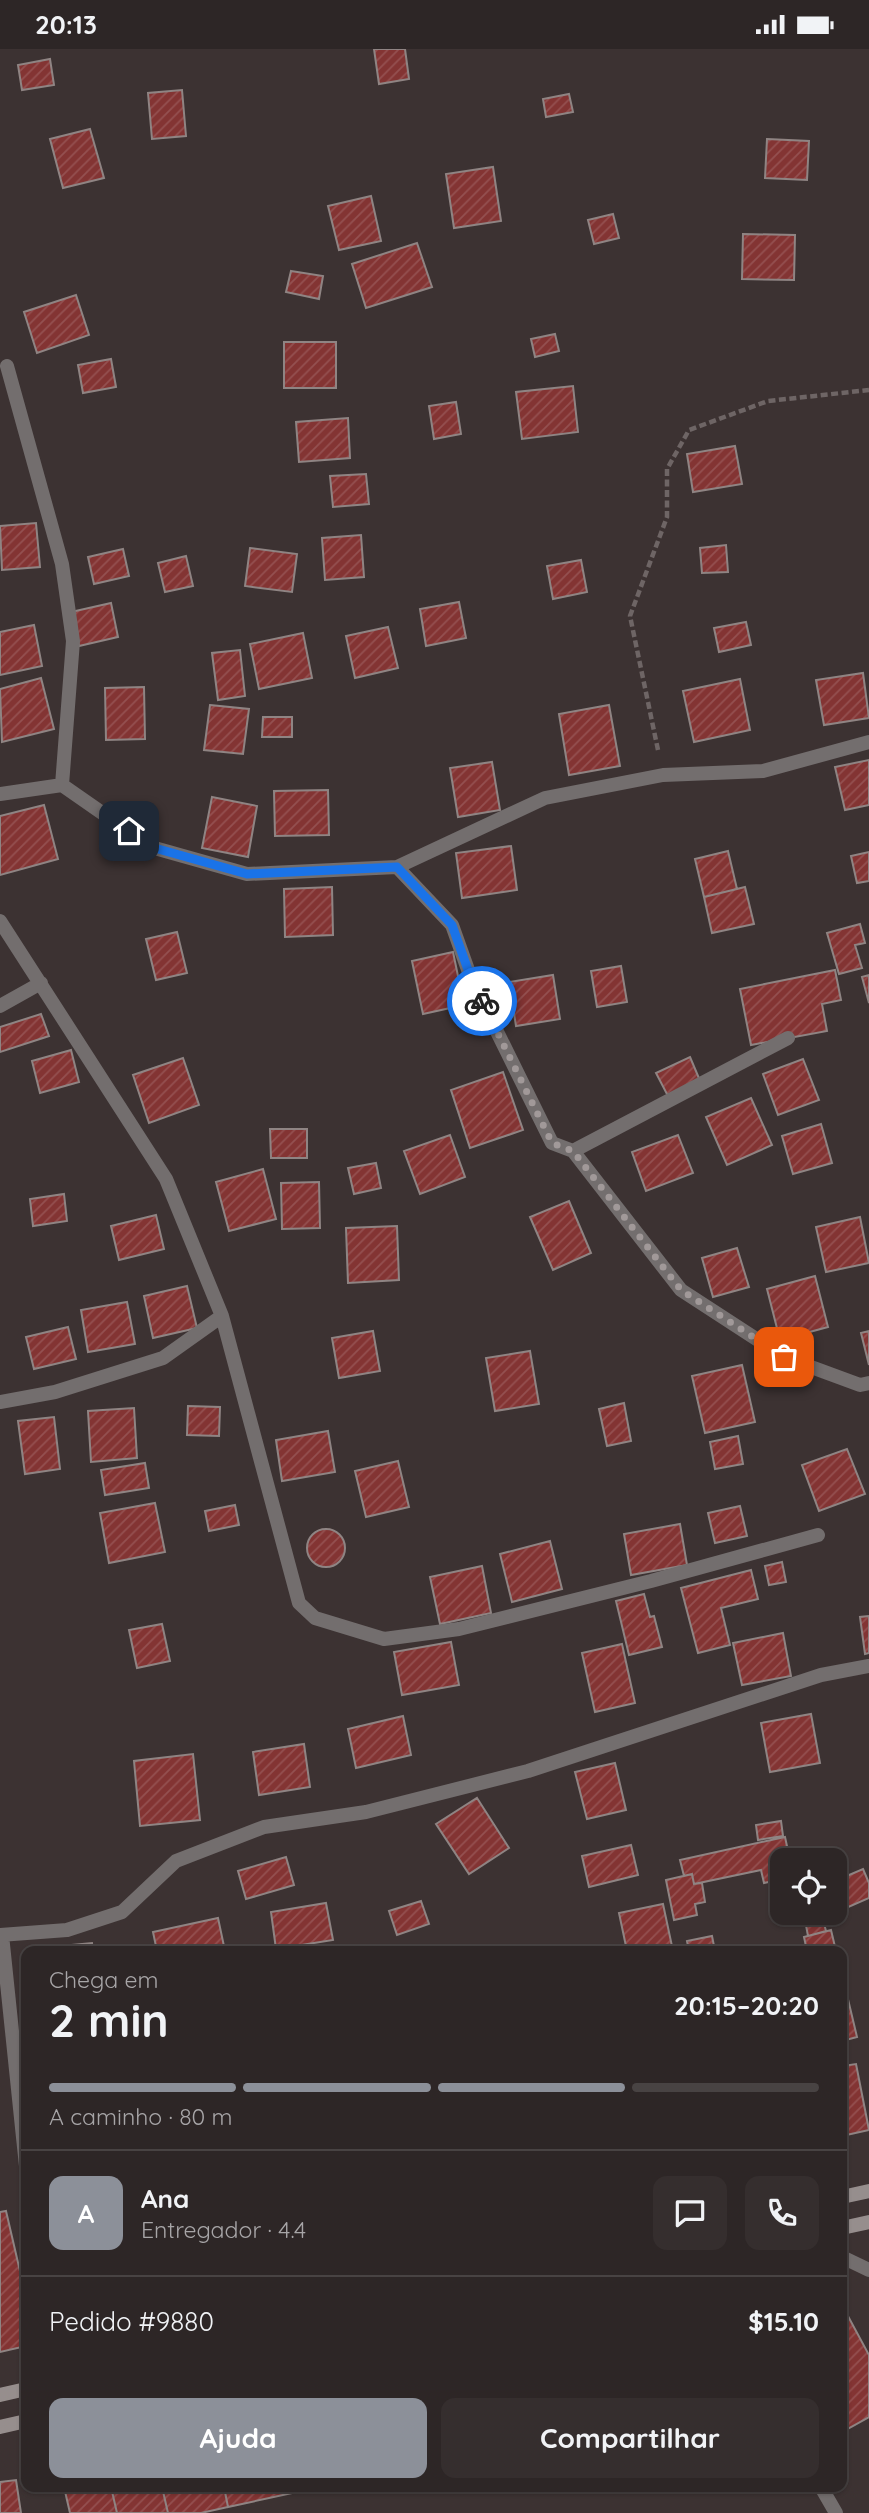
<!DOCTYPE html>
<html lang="pt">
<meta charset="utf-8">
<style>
:root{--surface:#2d2626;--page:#352e2e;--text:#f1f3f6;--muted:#a7a5a7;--line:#484343;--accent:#8c9099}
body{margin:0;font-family:Quicksand,sans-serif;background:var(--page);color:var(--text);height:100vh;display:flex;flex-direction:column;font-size:26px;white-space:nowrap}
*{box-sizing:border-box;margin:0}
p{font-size:23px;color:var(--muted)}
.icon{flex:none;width:38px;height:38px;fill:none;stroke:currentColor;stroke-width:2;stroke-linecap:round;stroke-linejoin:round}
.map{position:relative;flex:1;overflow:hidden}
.side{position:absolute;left:21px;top:1897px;width:826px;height:546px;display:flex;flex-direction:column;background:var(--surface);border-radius:14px;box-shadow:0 2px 5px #0004,0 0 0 2px var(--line)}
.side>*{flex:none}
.fabs{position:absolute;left:770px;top:1799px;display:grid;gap:14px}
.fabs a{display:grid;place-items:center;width:77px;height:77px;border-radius:14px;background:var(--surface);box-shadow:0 2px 5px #0004,0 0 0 2px var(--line);font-size:35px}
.pin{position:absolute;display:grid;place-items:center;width:60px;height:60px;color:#fff;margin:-30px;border-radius:14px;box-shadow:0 4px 10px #0006}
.courier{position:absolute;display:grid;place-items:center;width:70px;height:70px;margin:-35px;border:5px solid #1a73e8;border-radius:50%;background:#fff;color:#222;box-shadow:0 2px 9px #0007}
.headline em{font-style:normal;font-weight:700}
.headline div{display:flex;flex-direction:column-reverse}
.headline{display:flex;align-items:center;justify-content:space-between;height:119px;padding:0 28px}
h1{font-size:46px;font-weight:700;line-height:52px}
.bar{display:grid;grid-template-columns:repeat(4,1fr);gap:10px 7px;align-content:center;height:84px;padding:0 28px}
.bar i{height:9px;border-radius:5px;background:var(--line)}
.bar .on{background:var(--accent)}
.bar p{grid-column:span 4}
.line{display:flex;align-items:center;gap:18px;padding:0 28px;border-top:2px solid var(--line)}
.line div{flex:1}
.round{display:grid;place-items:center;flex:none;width:74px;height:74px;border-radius:14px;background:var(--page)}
.cta{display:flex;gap:14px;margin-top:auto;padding:14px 28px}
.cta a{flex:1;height:80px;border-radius:14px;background:var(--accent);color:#fff;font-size:28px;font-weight:700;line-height:80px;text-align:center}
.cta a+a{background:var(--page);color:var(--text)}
.status{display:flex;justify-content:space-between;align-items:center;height:49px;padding:0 35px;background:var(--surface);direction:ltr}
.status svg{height:19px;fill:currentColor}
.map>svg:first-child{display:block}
.building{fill:url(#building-hatch);stroke:#8f8483;stroke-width:2}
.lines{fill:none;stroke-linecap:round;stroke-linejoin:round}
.path{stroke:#6e6565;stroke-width:4.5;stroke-dasharray:7 3.5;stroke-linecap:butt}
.minor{stroke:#736e6e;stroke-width:14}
.secondary{stroke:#968e8d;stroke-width:14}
.done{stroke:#a19999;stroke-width:7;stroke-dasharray:0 12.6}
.route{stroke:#1a73e8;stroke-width:9}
</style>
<div class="status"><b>20:13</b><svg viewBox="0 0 49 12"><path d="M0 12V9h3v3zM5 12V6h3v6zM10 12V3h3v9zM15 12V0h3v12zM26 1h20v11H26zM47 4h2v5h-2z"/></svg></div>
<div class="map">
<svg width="869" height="2464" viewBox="0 0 869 2464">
<defs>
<pattern id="building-hatch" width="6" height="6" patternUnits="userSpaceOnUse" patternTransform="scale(1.75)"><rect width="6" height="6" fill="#833433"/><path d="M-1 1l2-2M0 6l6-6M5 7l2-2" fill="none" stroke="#945050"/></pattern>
</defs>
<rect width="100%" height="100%" fill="#3c3232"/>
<!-- building -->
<path class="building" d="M374,0H405L409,30L379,35Z
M50,10L54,36L22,41L18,16Z
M182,41L186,87L152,90L148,44Z
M569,45L573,63L546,68L543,50Z
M90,80L104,129L63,139L50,90Z
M767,90L809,92L807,131L765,129Z
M493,118L501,172L454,179L446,125Z
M371,147L381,192L339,201L328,157Z
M613,165L619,189L594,195L588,171Z
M743,185L795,186L794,231L742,230Z
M417,194L432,238L366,259L352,215Z
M291,222L323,227L319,250L286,243Z
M76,246L89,286L37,304L24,263Z
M555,285L559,302L535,308L531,290Z
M284,293H336V339H284Z
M111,310L116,338L83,344L78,316Z
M573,337L578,383L522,390L516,343Z
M456,353L461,385L434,390L429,357Z
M348,369L350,409L299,413L296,373Z
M735,397L742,435L693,443L687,405Z
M366,425L369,455L333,458L330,427Z
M36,474L40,518L2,521L0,477Z
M361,486L364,528L325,531L322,489Z
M726,496L728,523L702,524L700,499Z
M250,499L297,505L292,543L245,537Z
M123,500L129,527L94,535L88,508Z
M186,507L193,537L165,543L158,514Z
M581,511L587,543L553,550L547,517Z
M459,553L466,589L426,597L420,560Z
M111,554L118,588L79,597L71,563Z
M746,573L751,596L719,603L714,579Z
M34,576L42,617L0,626V583Z
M388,578L398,619L355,629L346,587Z
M303,584L312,629L259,640L250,595Z
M240,601L245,647L218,651L212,604Z
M863,624L869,669L824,676L816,631Z
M41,629L54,680L2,693L0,640Z
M740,630L750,681L694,693L683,642Z
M144,638L145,690L106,691L105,639Z
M210,656L249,660L243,705L204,701Z
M609,656L620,717L569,726L559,665Z
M263,668H292V688H262Z
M869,711V756L845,761L835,718Z
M492,713L500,761L458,768L450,719Z
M328,741L329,786L275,787L274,742Z
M212,748L257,757L248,808L202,799Z
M44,756L58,810L0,826V767Z
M511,797L517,841L462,849L456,804Z
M728,802L737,840L704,848L695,810Z
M869,803V832L857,834L851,807Z
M332,838L333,886L285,888L284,840Z
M745,838L754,875L712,884L704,848Z
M860,875L865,894L855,896L862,919L839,925L827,884Z
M177,883L187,924L156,931L146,890Z
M453,903L464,956L423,965L412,912Z
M621,917L627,953L597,958L591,922Z
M835,921L841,951L822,955L827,982L751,996L740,940Z
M553,926L560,970L516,977L509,933Z
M869,926V954L862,928Z
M41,965L49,987L0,1003V978Z
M71,1001L79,1033L40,1044L32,1012Z
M690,1008L701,1034L669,1049L656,1024Z
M183,1009L199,1056L149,1074L133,1026Z
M803,1010L819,1051L778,1066L763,1025Z
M503,1023L523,1081L470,1099L451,1041Z
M751,1049L772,1096L727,1116L706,1068Z
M821,1075L832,1114L793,1125L782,1087Z
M270,1080H307V1109H271Z
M450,1086L465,1128L420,1145L404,1102Z
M678,1086L693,1124L646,1142L632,1103Z
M376,1114L381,1139L354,1145L348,1119Z
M263,1120L276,1170L229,1182L216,1133Z
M319,1133L320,1179L282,1180L281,1134Z
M64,1145L67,1172L33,1177L30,1150Z
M569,1152L591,1204L553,1221L530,1168Z
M156,1166L164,1200L119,1211L111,1177Z
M860,1168L869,1214L826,1223L816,1178Z
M397,1177L399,1231L348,1234L346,1179Z
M737,1199L749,1238L713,1248L702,1209Z
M815,1227L828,1278L780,1291L767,1240Z
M187,1237L197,1279L153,1289L144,1247Z
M127,1253L135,1295L88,1303L81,1261Z
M68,1278L76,1310L34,1320L26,1288Z
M373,1282L380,1322L339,1329L332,1289Z
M869,1282V1316L861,1284Z
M530,1302L539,1355L495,1362L486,1309Z
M742,1316L755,1373L705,1384L692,1327Z
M624,1354L631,1392L607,1397L599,1360Z
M188,1357L220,1358L219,1387L187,1386Z
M134,1359L137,1409L91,1413L88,1362Z
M54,1368L60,1420L25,1425L18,1372Z
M328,1382L335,1423L282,1432L276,1391Z
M738,1387L743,1415L715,1420L710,1393Z
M847,1400L865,1445L819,1462L802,1416Z
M398,1412L409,1458L366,1468L355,1422Z
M145,1414L149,1439L105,1446L101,1421Z
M155,1454L165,1503L109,1514L100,1464Z
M235,1456L239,1476L209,1482L205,1462Z
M740,1457L747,1487L715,1494L708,1464Z
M680,1475L687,1516L631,1526L624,1485Z
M307 1499a19 19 0 1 1 38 0a19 19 0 1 1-38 0Z
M550,1492L562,1540L512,1553L500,1505Z
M782,1513L786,1533L769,1536L765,1517Z
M482,1517L491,1564L440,1575L430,1528Z
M751,1521L758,1550L721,1559L730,1596L698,1604L681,1539Z
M644,1545L650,1568L654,1567L662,1598L629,1606L616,1552Z
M869,1567V1604L865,1605L860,1568Z
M162,1575L170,1612L137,1619L129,1581Z
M783,1584L791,1627L742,1636L733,1594Z
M451,1593L459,1636L402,1646L394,1603Z
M622,1595L635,1654L595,1663L582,1604Z
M811,1665L820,1714L770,1723L761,1674Z
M403,1667L411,1706L356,1719L348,1680Z
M304,1695L310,1738L259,1746L253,1703Z
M193,1705L200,1771L140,1777L134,1712Z
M615,1714L626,1761L587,1770L575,1723Z
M477,1749L509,1799L469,1825L436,1775Z
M781,1772L783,1787L758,1791L756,1776Z
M785,1788L790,1811H782V1830L764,1834L761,1821L694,1835L692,1825L684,1827L680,1811Z
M631,1796L638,1826L589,1838L582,1807Z
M286,1808L294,1836L246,1850L238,1822Z
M863,1820L869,1834V1849L830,1866L828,1864H835V1832Z
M692,1825L694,1835L702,1834L705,1853L695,1855L697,1866L674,1871L666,1831Z
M421,1852L429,1875L397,1886L389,1862Z
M326,1854L333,1891L276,1900L271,1863Z
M663,1855L673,1902H627L619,1864Z
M822,1867L826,1882L808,1887L805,1871Z
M218,1869L225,1902H157L153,1883Z
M831,1881L836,1902H807L804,1888Z
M712,1887L715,1902H689L687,1892Z
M92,1894L93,1902H41L40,1899Z
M842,1925L857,1988L842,1992Z
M21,1972H26V2009Z
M856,2015L869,2081L842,2087V2017Z
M6,2162L26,2248V2297L0,2303V2163Z
M842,2256L869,2306V2368L842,2383Z
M16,2431L21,2464H0V2433Z
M64,2438H111L117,2464H70Z
M111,2438H162L168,2464H117Z
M162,2438H224L228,2458L201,2464H168Z
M224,2438H320L228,2458Z"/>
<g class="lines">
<!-- path -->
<path class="path" d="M658,701L630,567L667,468V420L689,381L768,352L869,341"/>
<!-- minor -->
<path class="minor" d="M7,317L62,515L73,592L62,736
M0,745L62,736L151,798L247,825L397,818L545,749L663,726L763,722L869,693
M397,818L452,876L472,932L552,1094L573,1102L681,1241L784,1308L860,1336L869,1334
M0,872L166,1130L222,1267L299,1554L315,1569L384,1590L459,1580L651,1532L818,1486
M0,957L41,934
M573,1102L788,989
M0,1353L55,1343L163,1309L222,1267
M0,1886L67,1881L122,1863L176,1812L264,1778L366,1763L528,1722L821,1626L869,1617
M2,1886L26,2117
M842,2208L869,2221
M821,2438L836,2464"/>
<!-- secondary -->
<path class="secondary" d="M842,2148L869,2142
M842,2179L869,2173
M0,2346L26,2340
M0,2378L26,2372"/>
</g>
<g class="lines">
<!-- done -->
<path class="done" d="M482,952L552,1094L573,1102L681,1241L784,1308"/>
<!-- route -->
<path class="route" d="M129,782L151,798L247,825L397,818L452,876L472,932L482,952"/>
</g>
</svg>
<div class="fabs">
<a><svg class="icon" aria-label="locate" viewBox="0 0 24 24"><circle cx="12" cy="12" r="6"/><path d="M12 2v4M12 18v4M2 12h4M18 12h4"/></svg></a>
</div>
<div class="pin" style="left:784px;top:1308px;background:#ea580c"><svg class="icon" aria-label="bag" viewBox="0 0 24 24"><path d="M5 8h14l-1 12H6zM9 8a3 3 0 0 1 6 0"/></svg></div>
<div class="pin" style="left:129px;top:782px;background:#1f2937"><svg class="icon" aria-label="home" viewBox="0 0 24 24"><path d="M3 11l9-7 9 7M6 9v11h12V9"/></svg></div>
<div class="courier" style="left:482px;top:952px"><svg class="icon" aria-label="bike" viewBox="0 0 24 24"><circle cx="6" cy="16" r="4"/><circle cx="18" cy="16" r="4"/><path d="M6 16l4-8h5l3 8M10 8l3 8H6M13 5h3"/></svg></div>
<section class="side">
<div class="headline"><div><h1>2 min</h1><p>Chega em</p></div><em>20:15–20:20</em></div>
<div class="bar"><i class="on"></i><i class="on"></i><i class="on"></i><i></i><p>A caminho · 80 m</p></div>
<div class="line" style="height:126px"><b class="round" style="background:var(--accent);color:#fff">A</b><div><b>Ana</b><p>Entregador · 4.4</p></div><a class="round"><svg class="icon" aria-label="chat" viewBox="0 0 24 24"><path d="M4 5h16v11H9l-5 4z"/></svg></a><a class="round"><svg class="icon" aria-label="phone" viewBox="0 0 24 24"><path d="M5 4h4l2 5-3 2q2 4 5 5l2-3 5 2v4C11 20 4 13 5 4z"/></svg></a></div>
<div class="line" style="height:91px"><div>Pedido #9880</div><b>$15.10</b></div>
<div class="cta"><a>Ajuda</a><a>Compartilhar</a></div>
</section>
</div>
